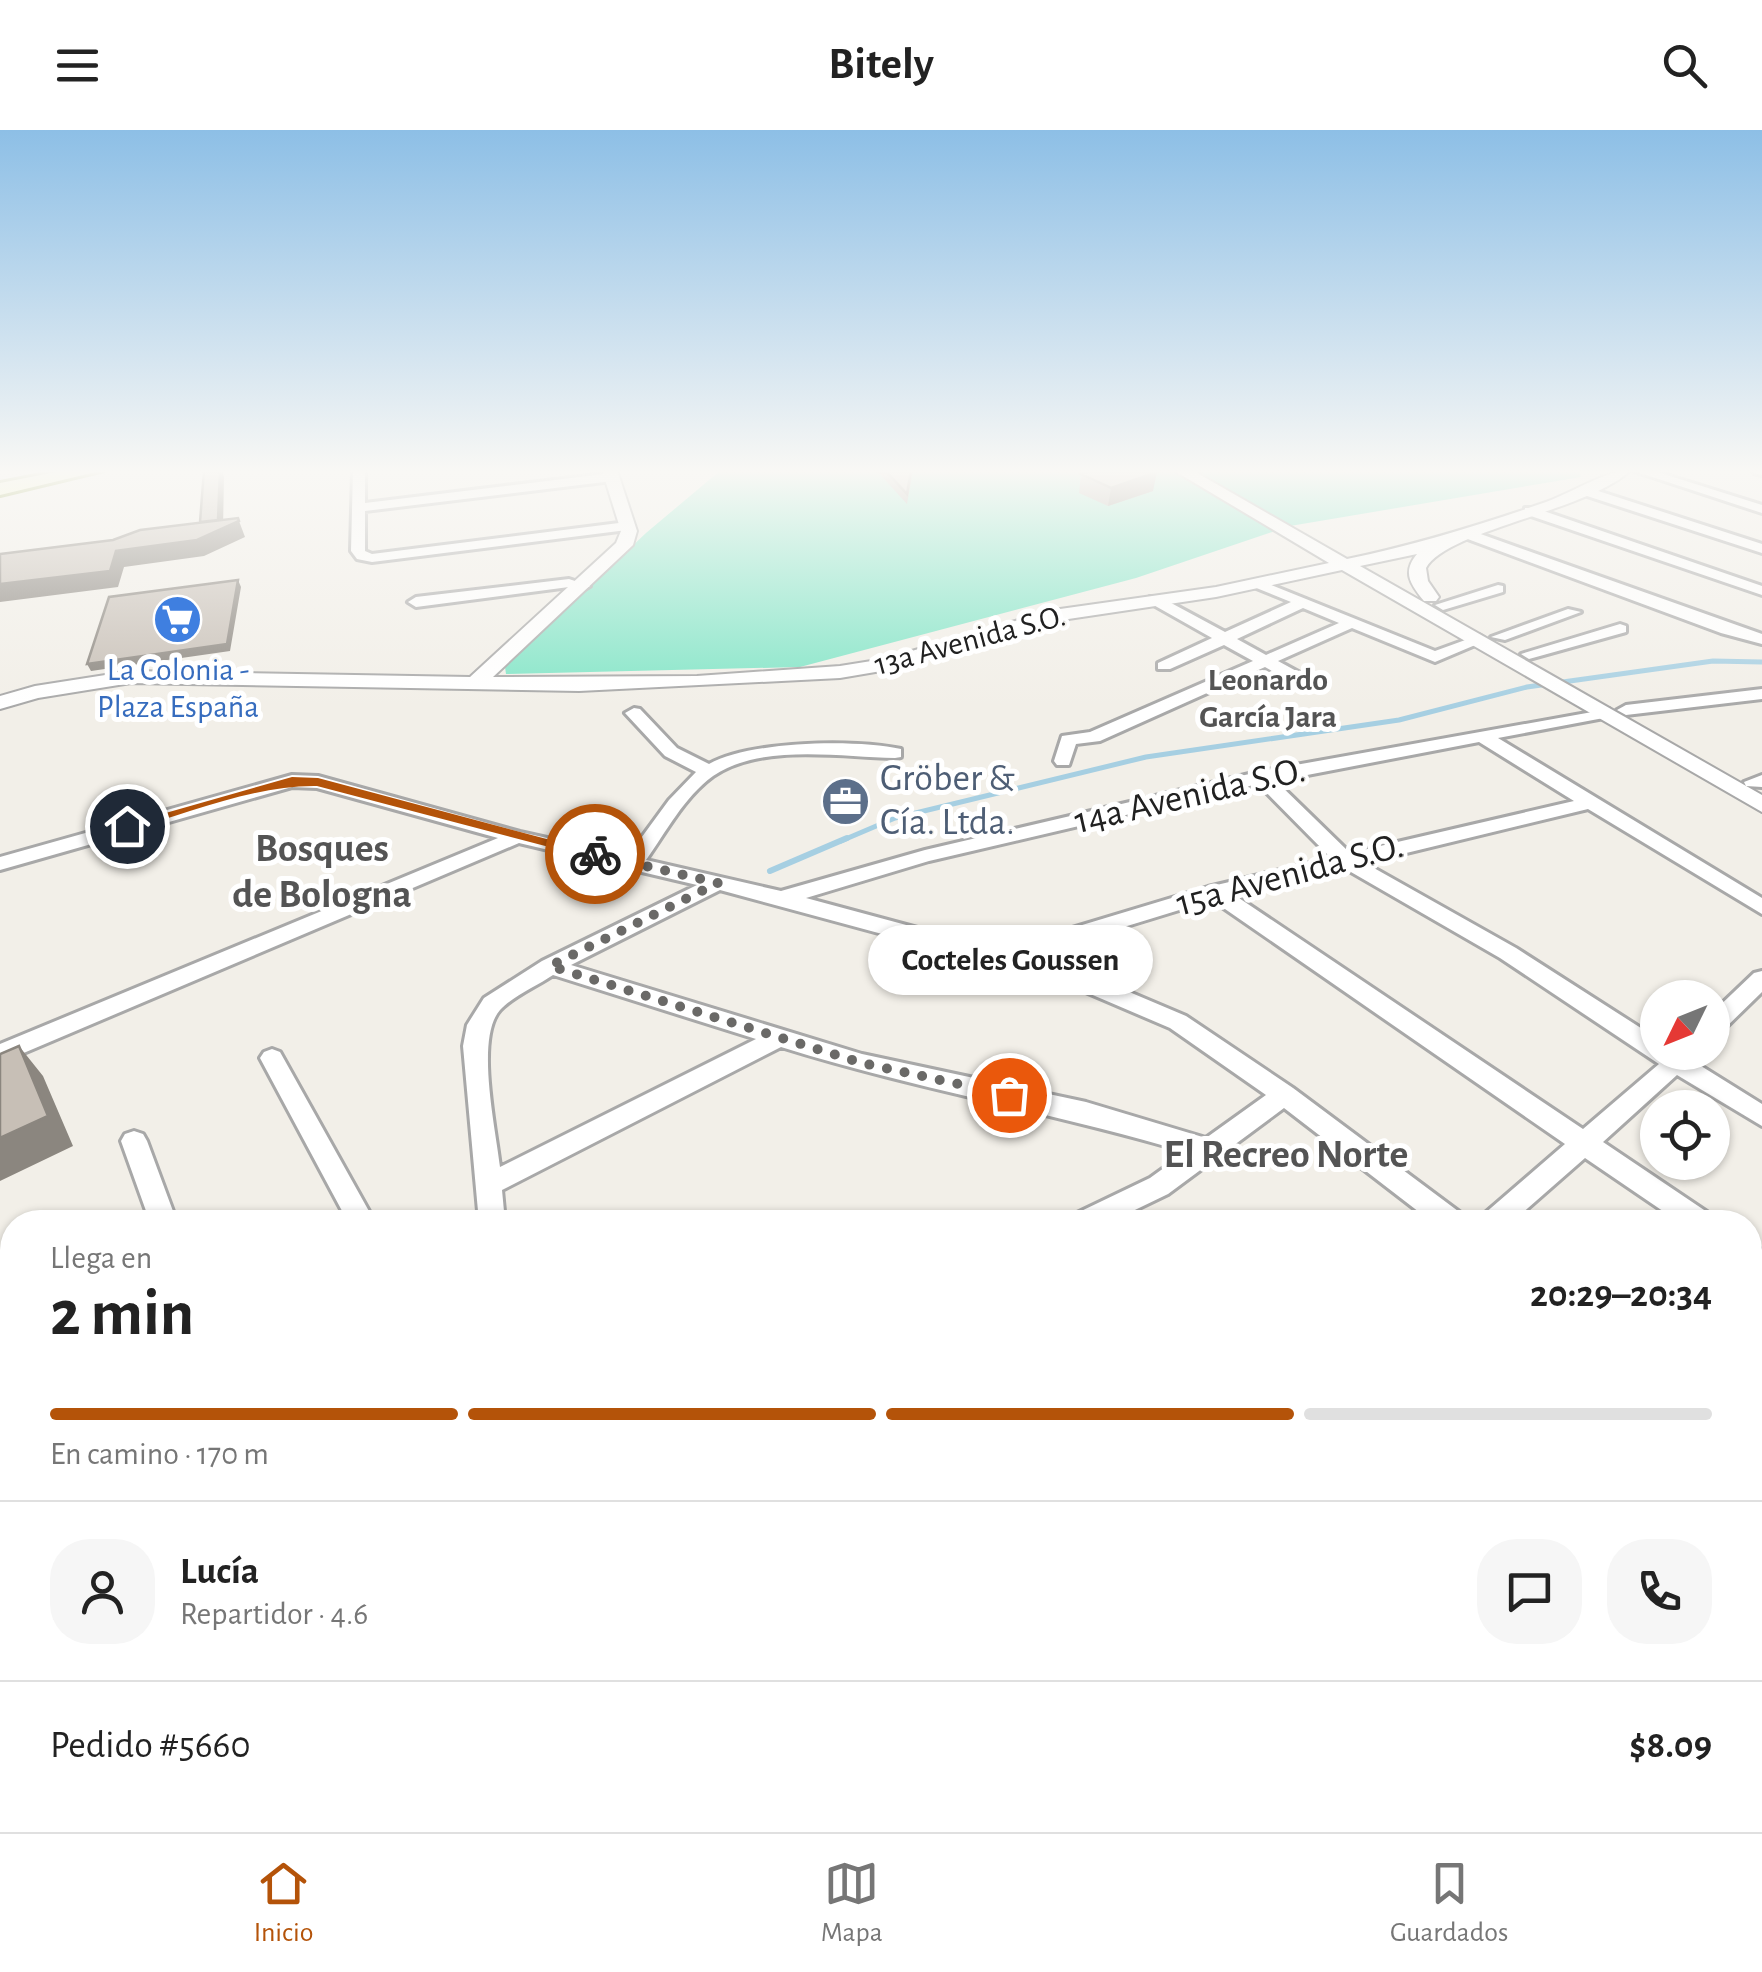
<!DOCTYPE html>
<html lang="es">
<meta charset="utf-8">
<style>
:root{--surface:#fff;--page:#f6f6f6;--text:#222;--muted:#767676;--line:#e0e0e0;--accent:#b45309}
body{margin:0;font-family:"Alegreya Sans",sans-serif;background:var(--page);color:var(--text);height:100vh;display:flex;flex-direction:column;font-size:38px;white-space:nowrap}
*{box-sizing:border-box;margin:0}
p{font-size:32px;color:var(--muted)}
.icon{flex:none;width:55px;height:55px;fill:none;stroke:currentColor;stroke-width:2;stroke-linecap:round;stroke-linejoin:round}
.map{position:relative;flex:1;overflow:hidden}
.panel{position:absolute;left:0px;top:1080px;width:1762px;height:622px;display:flex;flex-direction:column;background:var(--surface);border-radius:40px 40px 0 0;box-shadow:0 2px 8px #0004}
.panel>*{flex:none}
.needle{width:65px;rotate:227deg}
.fabs{position:absolute;left:1640px;top:850px;display:grid;gap:20px}
.fabs a{display:grid;place-items:center;width:90px;height:90px;border-radius:50%;background:var(--surface);box-shadow:0 2px 8px #0004;font-size:50px}
.pin{position:absolute;display:grid;place-items:center;width:85px;height:85px;color:#fff;margin:-42px;border:5px solid #fff;border-radius:50%;box-shadow:0 2px 10px #0007}
.courier{position:absolute;display:grid;place-items:center;width:100px;height:100px;margin:-50px;border:8px solid #b45309;border-radius:50%;background:#fff;color:#222;box-shadow:0 2px 12px #0007}
.bubble{position:absolute;height:70px;border-radius:35px;background:var(--surface);box-shadow:0 2px 8px #0004;font-size:32px;font-weight:700;line-height:70px;text-align:center}
.head em{font-style:normal;font-weight:700}
.head div{display:flex;flex-direction:column-reverse}
.head{display:flex;align-items:center;justify-content:space-between;height:170px;padding:0 50px}
h1{font-size:65px;font-weight:700;line-height:75px}
.bar{display:grid;grid-template-columns:repeat(4,1fr);gap:15px 10px;align-content:center;height:120px;padding:0 50px}
.bar i{height:12px;border-radius:8px;background:var(--line)}
.bar .selected{background:var(--accent)}
.bar p{grid-column:span 4}
.line{display:flex;align-items:center;gap:25px;padding:0 50px;border-top:2px solid var(--line)}
.line div{flex:1}
.round{display:grid;place-items:center;flex:none;width:105px;height:105px;border-radius:40px;background:var(--page)}
header{display:flex;justify-content:space-between;align-items:center;height:130px;padding:0 50px;background:var(--surface);font-size:45px;font-weight:700}
.tab-bar{display:flex;justify-content:space-around;align-items:center;height:140px;border-top:2px solid var(--line);background:var(--surface);font-size:28px;color:var(--muted)}
.tab-bar a{display:grid;justify-items:center;gap:5px}
.tab-bar .selected{color:var(--accent)}
.map>svg:first-child{display:block}
.pitch{fill:#82e5c7}
.lines{fill:none;stroke-linecap:round;stroke-linejoin:round}
.stream-far1{stroke:#a6cfe2;stroke-width:5}
.stream{stroke:#a6cfe2;stroke-width:6}
.minor-casing{stroke:#a8a8a8;stroke-width:6}
.tertiary-casing{stroke:#a8a8a8;stroke-width:4}
.secondary-casing{stroke:#688100;stroke-width:6}
.minor{fill:#fff;fill-rule:evenodd}
.tertiary{fill:#fff;fill-rule:evenodd}
.secondary{fill:#f5fdba;fill-rule:evenodd}
.wall{fill:#aba49d}
.shaded-wall{fill:#8b867f}
.building{fill:#c7bfb6;stroke:#8b867f;stroke-width:2.5}
.route{fill:#b45309}
.done{stroke:#6a6967;stroke-width:10;stroke-dasharray:0 18}
.labels{text-anchor:middle;dominant-baseline:central;stroke-width:10;stroke-linejoin:round;paint-order:stroke}
.far-street-label{font-size:32px;fill:#212121;stroke:#fff}
.far-shop-label{font-size:32px;fill:#366cbe;stroke:#fff}
.far-neighbourhood-label{font-size:32px;font-weight:bold;fill:#545454;stroke:#fff}
.service-label{font-size:38px;fill:#4e5e75;stroke:#fff;text-anchor:start}
.street-label{font-size:38px;fill:#212121;stroke:#fff}
.neighbourhood-label{font-size:40px;font-weight:bold;fill:#545454;stroke:#fff}
</style>
<header><svg class="icon" aria-label="menu" viewBox="0 0 24 24"><path d="M4 6h16M4 12h16M4 18h16"/></svg>Bitely<svg class="icon" aria-label="search" viewBox="0 0 24 24"><circle cx="10" cy="10" r="6"/><path d="M15 15l6 6"/></svg></header>
<div class="map">
<svg width="1762" height="1702" viewBox="0 0 1762 1702">
<rect width="100%" height="100%" fill="#f2efe8"/>
<!-- pitch -->
<path class="pitch" d="M721,340H1579L1581,347L1290,396L1136,448L800,537L506,544L505,537L646,403Z"/>
<g class="lines">
<!-- stream-far1 -->
<path class="stream-far1" d="M841,711L895,688L1146,627L1399,590L1527,557L1713,531L1762,532"/>
<!-- stream -->
<path class="stream" d="M770,741L847,708"/>
<defs>
<path id="minor" d="M353,340H365V373L612,343L618,347L612,351L365,381V421L372,424L627,392L634,396L627,400L372,432L357,429L351,421Z
M1631,340H1651L1762,375V383Z
M1752,340H1762V345L1754,343Z
M1589,358L1762,414V423L1584,365V359Z
M1525,378H1535L1762,456V465L1525,384Z
M1465,402H1475L1762,504V514L1721,503L1465,408Z
M569,449L590,456L583,460L569,457L416,477L408,472L416,467Z
M1259,450L1435,521L1479,505L1487,510L1435,532L1352,498L1278,531L1311,549V557H1299L1265,537L1100,611L1076,614L1069,635H1057L1054,631L1062,606L1090,602L1253,531L1224,515L1170,539H1158V533L1212,508L1150,473V467H1160L1225,502L1291,472L1254,457L1252,454ZM1303,478L1339,493L1266,525L1237,509Z
M1498,455L1503,456V462L1443,480L1435,475Z
M1568,479L1581,482L1505,510L1491,507Z
M1620,494L1626,496V502L1529,529L1521,524Z
M1762,559V569L1626,585L1617,580L1626,575Z
M634,578L640,579L677,618L709,634C750,611 855,609 901,619V627L895,628C840,627 761,613 713,646C684,667 666,702 646,730L781,761L925,720L1262,641L1609,579V587L1498,608L1762,768V784L1588,679L1365,733L1516,818L1658,909V922H1700L1693,931L1762,974V996L1677,945L1603,1012L1710,1084L1713,1092H1679L1585,1028L1512,1092H1481L1484,1084L1565,1014L1212,770L1026,827L1082,842L1186,886L1293,958L1462,1084L1465,1092H1432L1284,978L1168,1064L1110,1092H1072L1075,1084L1150,1048L1186,1022C1052,982 915,959 781,917L502,1060L505,1092H479L463,916L467,895L484,868L542,831L697,755L519,713L0,933V914L498,708L317,658L292,657L0,740V727L292,645L318,646L520,702L628,726L669,670L696,642L665,626L625,583ZM1479,612L1574,671L1350,723L1276,651ZM1258,654L1331,728L1208,757L999,820L806,768L929,731ZM1344,738L1500,828L1659,934L1583,999L1233,764ZM720,760L1067,854L1170,898L1266,965L1206,1008L1086,972L862,924L571,835ZM553,845L756,909L500,1037C496,1000 475,908 500,880C513,866 537,856 553,845Z
M1762,645V657L1746,656L1744,652Z
M1762,841V862L1720,903L1712,905V883L1754,843Z
M272,919L280,922L375,1092H348L260,928L264,922Z
M134,1001L143,1004L147,1011L177,1092H150L121,1011L125,1004Z
M1750,1115L1762,1120V1147L1750,1142Z
M1750,1307L1762,1312V1349L1750,1344Z
M12,1504V1541L0,1546V1509Z
M166,1690H216L212,1702H161Z
M544,1690H592L588,1702H539Z
M664,1690H708L713,1702H668Z"/>
<path id="tertiary" d="M602,340H617L637,401L633,415L493,547L697,546L840,536L884,529L1053,480L1216,457L1329,433L1173,340H1192L1347,429C1418,414 1477,396 1546,372C1573,362 1607,340 1631,340C1586,382 1447,400 1426,438L1428,451L1439,467L1436,471H1424C1410,454 1402,442 1417,424L1360,436L1762,665V682L1342,440L1216,467L1055,491L893,539L840,548L579,561L131,553L38,568L0,579V566L35,556L131,541L470,547L616,413L621,401Z"/>
<path id="secondary" d="M66,340H104L0,365V353Z"/>
</defs>
<!-- minor casing -->
<use href="#minor" class="minor-casing"/>
<!-- tertiary casing -->
<use href="#tertiary" class="tertiary-casing"/>
<!-- secondary casing -->
<use href="#secondary" class="secondary-casing"/>
<!-- minor -->
<use href="#minor" class="minor"/>
<!-- tertiary -->
<use href="#tertiary" class="tertiary"/>
<!-- secondary -->
<use href="#secondary" class="secondary"/>
</g>
<!-- wall -->
<path class="wall" d="M876,340H913L907,374Z
M1081,344L1153,361L1108,376L1079,363Z"/>
<!-- shaded-wall -->
<path class="shaded-wall" d="M220,340H222L224,347L223,399L239,391L245,407L204,426L124,437L118,457L0,472V454L116,421L197,410Z
M1157,342L1153,361L1108,376L1111,358Z
M238,450L241,457L230,521L91,541L87,534Z
M19,916L43,946L73,1016L0,1051V1008Z"/>
<!-- building -->
<path class="building" d="M204,340H220L218,390L200,392Z
M885,340H911L907,364Z
M1093,340H1153L1157,342L1111,358L1081,344Z
M238,388L239,391L197,410L116,421L110,441L0,454V424L113,410L140,400Z
M238,450L227,514L87,534L109,467Z
M19,916L48,986L0,1008V924Z"/>
<!-- sky -->
<linearGradient id="sky" x2="0" y2="1"><stop stop-color="#8dbfe6"/><stop offset="0.59" stop-color="#f9f8f5"/><stop offset="1" stop-color="#f9f8f5" stop-opacity="0"/></linearGradient>
<rect width="1762" height="579" fill="url(#sky)"/>
<!-- route -->
<path class="route" d="M292,647L318,648L603,724L595,729L317,656C253,655 188,684 127,700L120,696Z"/>
<g class="lines">
<!-- done -->
<path class="done" d="M595,724L718,753L550,836L862,933L1009,965"/>
</g>
<!-- icons -->
<defs>
<symbol id="supermarket-disc" viewBox="-11 -11 22 22"><circle r="9.5" fill="#3f7fe0" stroke="#fff"/><path d="M-6-5.5h2.5l.6 2H6L4.5 2H-2.5L-4.4-4H-6ZM-1.5 3.2a1.3 1.3 0 1 0 .1 0ZM3 3.2a1.3 1.3 0 1 0 .1 0Z" fill="#fff"/></symbol>
<symbol id="office-disc" viewBox="-11 -11 22 22"><circle r="9.5" fill="#5c6f8a" stroke="#fff"/><path d="M-6-3h4V-5.5h4V-3h4V5H-6ZM-1-4.5V-3h2v-1.5ZM-6 0V1H6V0Z" fill="#fff"/></symbol>
</defs>
<g fill-rule="evenodd">
<use href="#supermarket-disc" x="150" y="462" width="55" height="55"/>
<use href="#office-disc" x="818" y="644" width="55" height="55"/>
</g>
<g class="labels">
<!-- far-street labels -->
<g class="far-street-label">
<text transform="translate(970 510) rotate(-15)">13a Avenida S.O.</text>
</g>
<!-- far-shop labels -->
<g class="far-shop-label">
<text x="178" y="540">La Colonia -<tspan x="178" dy="37">Plaza España</tspan></text>
</g>
<!-- far-neighbourhood labels -->
<g class="far-neighbourhood-label">
<text x="1268" y="550">Leonardo<tspan x="1268" dy="37">García Jara</tspan></text>
</g>
<!-- service labels -->
<g class="service-label">
<text x="880" y="649">Gröber &amp;<tspan x="880" dy="44">Cía. Ltda.</tspan></text>
</g>
<!-- street labels -->
<g class="street-label">
<text transform="translate(1190 666) rotate(-13)">14a Avenida S.O.</text>
<text transform="translate(1290 745) rotate(-15)">15a Avenida S.O.</text>
</g>
<!-- neighbourhood labels -->
<g class="neighbourhood-label">
<text x="322" y="719">Bosques<tspan x="322" dy="46">de Bologna</tspan></text>
<text x="1286" y="1025">El Recreo Norte</text>
</g>
</g>
</svg>
<div class="fabs">
<a><svg class="needle" viewBox="-14 -14 28 28"><path d="M0-13l5 13h-10z" fill="#e53935"/><path d="M0 13l5-13h-10z" fill="#767676"/></svg></a>
<a><svg class="icon" aria-label="locate" viewBox="0 0 24 24"><circle cx="12" cy="12" r="6"/><path d="M12 2v4M12 18v4M2 12h4M18 12h4"/></svg></a>
</div>
<div class="pin" style="left:1009px;top:965px;background:#ea580c"><svg class="icon" aria-label="bag" viewBox="0 0 24 24"><path d="M5 8h14l-1 12H6zM9 8a3 3 0 0 1 6 0"/></svg></div>
<div class="pin" style="left:127px;top:696px;background:#1f2937"><svg class="icon" aria-label="home" viewBox="0 0 24 24"><path d="M3 11l9-7 9 7M6 9v11h12V9"/></svg></div>
<div class="courier" style="left:595px;top:724px"><svg class="icon" aria-label="bike" viewBox="0 0 24 24"><circle cx="6" cy="16" r="4"/><circle cx="18" cy="16" r="4"/><path d="M6 16l4-8h5l3 8M10 8l3 8H6M13 5h3"/></svg></div>
<div class="bubble" style="left:868px;top:795px;width:285px">Cocteles Goussen</div>
<section class="panel">
<div class="head"><div><h1>2 min</h1><p>Llega en</p></div><em>20:29–20:34</em></div>
<div class="bar"><i class="selected"></i><i class="selected"></i><i class="selected"></i><i></i><p>En camino · 170 m</p></div>
<div class="line" style="height:180px"><a class="round"><svg class="icon" aria-label="person" viewBox="0 0 24 24"><circle cx="12" cy="8" r="4"/><path d="M4 21q1-7 8-7t8 7"/></svg></a><div><b>Lucía</b><p>Repartidor · 4.6</p></div><a class="round"><svg class="icon" aria-label="chat" viewBox="0 0 24 24"><path d="M4 5h16v11H9l-5 4z"/></svg></a><a class="round"><svg class="icon" aria-label="phone" viewBox="0 0 24 24"><path d="M5 4h4l2 5-3 2q2 4 5 5l2-3 5 2v4C11 20 4 13 5 4z"/></svg></a></div>
<div class="line" style="height:130px"><div>Pedido #5660</div><b>$8.09</b></div>
</section>
</div>
<nav class="tab-bar">
<a class="selected"><svg class="icon" aria-label="home" viewBox="0 0 24 24"><path d="M3 11l9-7 9 7M6 9v11h12V9"/></svg>Inicio</a>
<a><svg class="icon" aria-label="map" viewBox="0 0 24 24"><path d="M3 6l6-2 6 2 6-2v14l-6 2-6-2-6 2zM9 4v14M15 6v14"/></svg>Mapa</a>
<a><svg class="icon" aria-label="saved" viewBox="0 0 24 24"><path d="M7 4h10v16l-5-4-5 4z"/></svg>Guardados</a>
</nav>
